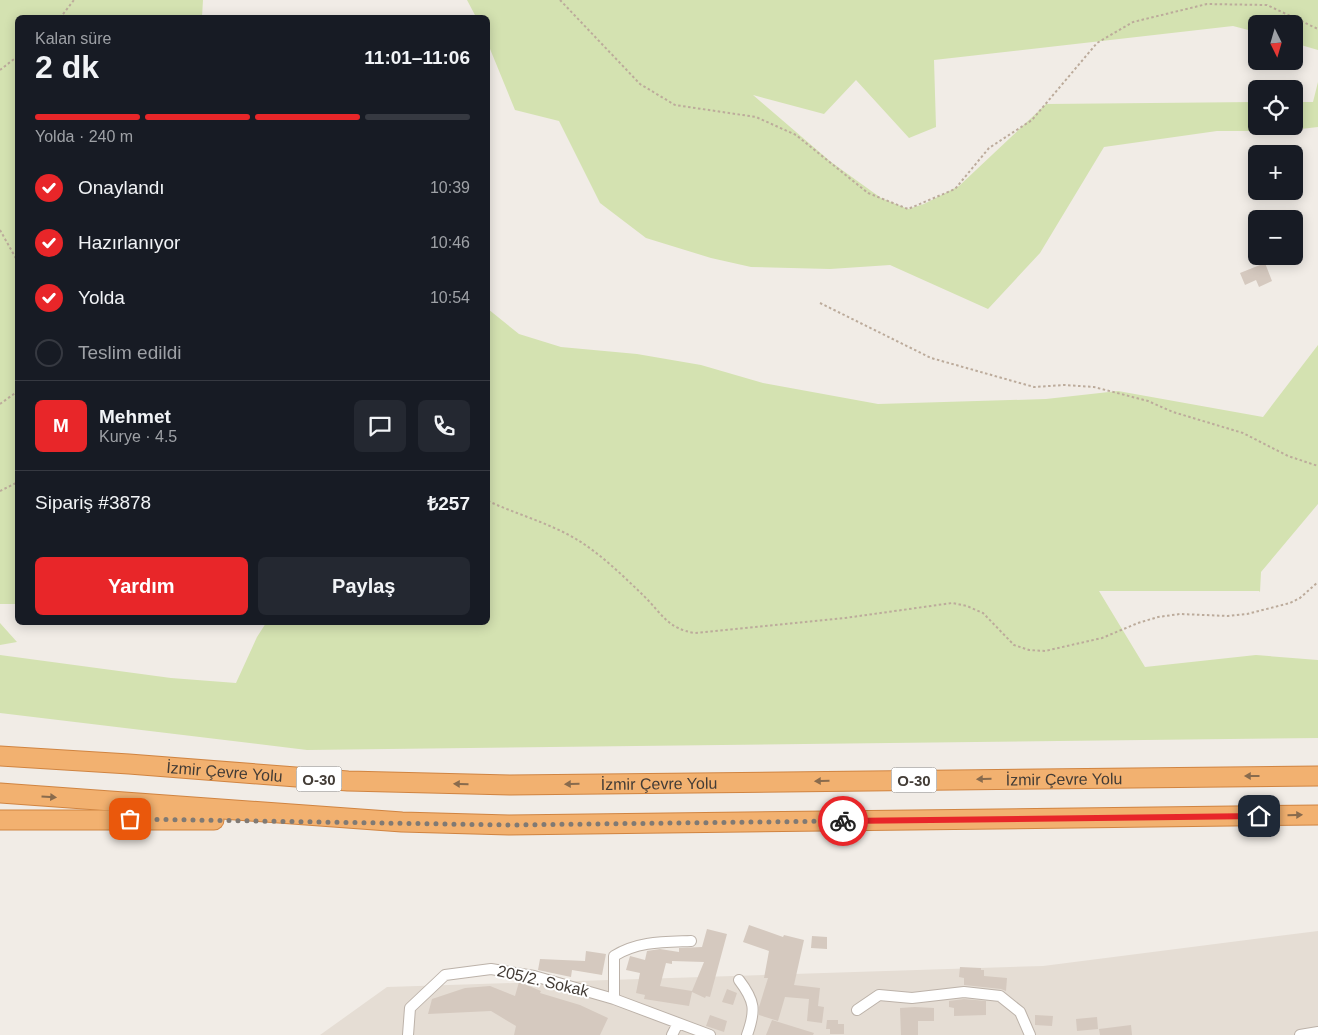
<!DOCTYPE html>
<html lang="tr">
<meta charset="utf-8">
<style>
:root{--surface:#171b24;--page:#242831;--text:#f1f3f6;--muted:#9ea1a6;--line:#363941;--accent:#e82629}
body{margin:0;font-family:Helvetica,sans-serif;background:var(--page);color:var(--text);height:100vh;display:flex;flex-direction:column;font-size:19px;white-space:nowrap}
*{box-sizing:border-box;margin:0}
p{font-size:16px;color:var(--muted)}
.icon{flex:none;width:28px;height:28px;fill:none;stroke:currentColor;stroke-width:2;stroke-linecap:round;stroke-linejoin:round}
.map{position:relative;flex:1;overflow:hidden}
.side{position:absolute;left:15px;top:15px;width:475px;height:610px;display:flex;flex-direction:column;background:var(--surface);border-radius:8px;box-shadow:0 2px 12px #0003}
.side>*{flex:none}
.needle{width:32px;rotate:175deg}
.buttons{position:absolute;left:1248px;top:15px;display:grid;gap:10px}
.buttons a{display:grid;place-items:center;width:55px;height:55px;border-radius:8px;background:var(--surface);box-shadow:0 2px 12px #0003;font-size:25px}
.pin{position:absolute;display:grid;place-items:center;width:42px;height:42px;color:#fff;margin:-21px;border-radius:10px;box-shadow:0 2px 8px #0006}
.courier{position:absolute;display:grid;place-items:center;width:50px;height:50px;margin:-25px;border:4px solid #e82629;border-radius:50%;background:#fff;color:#222;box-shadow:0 1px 6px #0007}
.headline em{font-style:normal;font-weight:700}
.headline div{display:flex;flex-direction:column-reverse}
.headline{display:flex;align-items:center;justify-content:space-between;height:85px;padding:0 20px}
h1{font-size:32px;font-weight:700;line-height:38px}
.bar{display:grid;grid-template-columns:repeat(4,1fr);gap:8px 5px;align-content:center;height:60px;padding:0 20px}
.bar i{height:6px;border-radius:4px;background:var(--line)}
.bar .active{background:var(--accent)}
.bar p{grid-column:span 4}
.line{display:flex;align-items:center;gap:12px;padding:0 20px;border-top:1px solid var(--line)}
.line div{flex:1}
.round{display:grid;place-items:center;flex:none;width:52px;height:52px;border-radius:8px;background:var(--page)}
ol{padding:0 20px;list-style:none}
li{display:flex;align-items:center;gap:15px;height:55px}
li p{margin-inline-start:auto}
li .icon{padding:5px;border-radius:50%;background:var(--accent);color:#fff;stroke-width:4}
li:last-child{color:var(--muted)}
li i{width:28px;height:28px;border:2px solid var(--line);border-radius:50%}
.cta{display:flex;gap:10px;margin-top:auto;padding:10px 20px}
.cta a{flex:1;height:58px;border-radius:8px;background:var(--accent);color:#fff;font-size:20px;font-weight:700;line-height:58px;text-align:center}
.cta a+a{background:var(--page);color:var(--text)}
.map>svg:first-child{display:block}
.residential{fill:#e5ddd4}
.green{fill:#d4e2b1}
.building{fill:#d5c9bf;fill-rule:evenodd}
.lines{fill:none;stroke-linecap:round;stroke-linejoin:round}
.street-casing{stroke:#bcb2a9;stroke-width:12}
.highway-casing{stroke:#d08441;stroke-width:21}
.path{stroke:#bcab9b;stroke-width:2;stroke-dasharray:2.5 2.5;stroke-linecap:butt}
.street{stroke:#fff;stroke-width:10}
.highway{stroke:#f2b170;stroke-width:19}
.oneway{fill:#896b4d}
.done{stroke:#807a74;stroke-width:5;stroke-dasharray:0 9}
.route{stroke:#e82629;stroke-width:6}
.labels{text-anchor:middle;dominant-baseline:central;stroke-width:4;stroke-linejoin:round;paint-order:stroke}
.shield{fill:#fff;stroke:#7b7672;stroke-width:1}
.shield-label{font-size:15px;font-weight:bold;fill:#433c36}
.street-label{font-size:16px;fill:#433c36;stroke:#fff}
</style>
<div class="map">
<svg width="1318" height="1035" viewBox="0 0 1318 1035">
<rect width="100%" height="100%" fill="#f1ece6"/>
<!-- residential -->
<path class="residential" d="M1318,931V1035H320L387,987L1043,966Z"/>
<!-- green -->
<path class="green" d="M0,0H203L202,17L18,18L17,604H0Z
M467,0H1318V50L1294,43V24H1256V32L1233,26L934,60L936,127L909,138L856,80L824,114L753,95L831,162L881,198L908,209L924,204L959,186L1046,104L1256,102V126H1294V102H1313L1318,82V127L1284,131H1217L1104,147L1040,253L988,309L890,265L830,269L751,267L711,258L646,238L600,203L559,121L515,110L488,44V18L476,17Z
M488,309L519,334L561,347L637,354L701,365L763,383L878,404L1046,399L1118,391L1263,417L1318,345V504L1261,572L1260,592L1259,591H1099L1145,667L1256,655L1318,660V738L307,750L0,713V655L171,678L236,683L257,637L266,623L488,622Z
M0,623L17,642L0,645Z"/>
<!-- building -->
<path class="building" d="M1265,263L1272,281L1259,287L1256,280L1245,285L1240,273Z
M749,925L783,937L784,935L804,940L794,985L820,988L818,1006L824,1007L822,1023L807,1021L809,999L785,997L778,1021L759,1015V1007L768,978H764L769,951L743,942Z
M707,929L727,934L710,997L706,996L705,998L692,992L689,1006L644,999L645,995L636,993L640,973L626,970L630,956L645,960L647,951L660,949L679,952V948L702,947ZM672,961L704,962L692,991L660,986L666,963L672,964Z
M812,936L827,937V949L811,948Z
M586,951L606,954L602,975L572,970L571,977L538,970L540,959L585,961Z
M960,967L981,968V970H984V976L1007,978L1006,991L1001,989L964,985V978L959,977Z
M519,982L541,991L540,993L580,1005L608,1018L600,1035H514L516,1026L491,1011L428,1014L432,999L465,988L490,986L515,996Z
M727,989L737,993L733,1005L722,1002Z
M964,999L986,1001V1015L954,1016V1008L949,1007V1001Z
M915,1007L934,1008V1021H918V1035H901L900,1008Z
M710,1015L727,1021L724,1032L706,1026Z
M1035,1015L1053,1016L1052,1026L1035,1025Z
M1097,1017L1098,1029L1077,1031L1076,1019Z
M772,1020L814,1033L813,1035H766Z
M827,1020H838V1024H844V1034H830V1029H826Z
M1131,1025L1132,1035H1100L1099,1029Z"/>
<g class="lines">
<defs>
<path id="street" d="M739,980C755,1001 756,1010 747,1035
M614,999V956C638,941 664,942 691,941
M857,1010L879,995L912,998L964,992L1000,996L1020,1012L1030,1035
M408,1035L410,1008L445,975L491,969L534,976L614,999L710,1035
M672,1035L678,1023
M1300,1035L1318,1032"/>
<g id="highway">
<path id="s1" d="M0,756L129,764L348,781L510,785L1318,776"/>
<path d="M0,793L402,822L509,825L1318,815"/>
<path d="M0,820H214"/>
</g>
</defs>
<!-- street casing -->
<use href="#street" class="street-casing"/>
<!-- highway casing -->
<use href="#highway" class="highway-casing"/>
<!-- path -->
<path class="path" d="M560,0L640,84L675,105L756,117L796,135L868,193L908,209L955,189L989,148L1032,120L1097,43L1133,22L1207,4L1267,5L1318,29
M60,18L74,0
M0,70L18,56
M0,230L18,262
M820,303L931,358L1034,387L1064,385L1094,387L1148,401L1173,412L1243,433L1288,456L1318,466
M0,404L18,391
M0,491L18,482
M488,501C516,514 549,523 576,539C601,554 623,576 644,596C662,614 668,629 695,633L845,618L952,603L967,606L983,613L1014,645L1029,650L1045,651L1102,638L1138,623L1158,617L1180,614L1228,616L1247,614L1290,603L1300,598L1318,582"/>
<!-- street -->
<use href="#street" class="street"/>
<!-- highway -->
<use href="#highway" class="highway"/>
</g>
<!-- one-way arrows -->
<defs><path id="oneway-solid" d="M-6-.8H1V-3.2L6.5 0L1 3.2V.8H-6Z" transform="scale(1.25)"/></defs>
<g class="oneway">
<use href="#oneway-solid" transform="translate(1252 776) rotate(180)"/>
<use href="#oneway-solid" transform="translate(984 779) rotate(179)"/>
<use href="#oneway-solid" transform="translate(822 781) rotate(179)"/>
<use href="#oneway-solid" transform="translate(461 784) rotate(-179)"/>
<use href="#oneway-solid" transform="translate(572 784) rotate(179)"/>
<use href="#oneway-solid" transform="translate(49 797) rotate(4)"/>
<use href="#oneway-solid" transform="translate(1295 815) rotate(-1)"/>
</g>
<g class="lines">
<!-- done -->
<path class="done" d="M130,819L509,825L843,821"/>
<!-- route -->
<path class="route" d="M843,821L1259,816"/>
</g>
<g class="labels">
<!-- shield labels -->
<g class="shield">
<rect x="296.5" y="766.5" width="45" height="25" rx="4"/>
<rect x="891.5" y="767.5" width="45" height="25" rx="4"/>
</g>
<g class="shield-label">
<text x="319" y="779">O-30</text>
<text x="914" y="780">O-30</text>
</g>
<!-- street labels -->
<g class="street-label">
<text stroke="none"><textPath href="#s1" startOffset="225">İzmir Çevre Yolu</textPath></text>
<text stroke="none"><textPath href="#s1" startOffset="1065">İzmir Çevre Yolu</textPath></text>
<text stroke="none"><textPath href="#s1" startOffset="660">İzmir Çevre Yolu</textPath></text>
<text transform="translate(543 981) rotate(13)">205/2. Sokak</text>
</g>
</g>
</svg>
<div class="buttons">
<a><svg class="needle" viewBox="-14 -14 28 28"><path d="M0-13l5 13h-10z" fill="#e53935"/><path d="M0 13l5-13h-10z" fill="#9ea1a6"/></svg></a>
<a><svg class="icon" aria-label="locate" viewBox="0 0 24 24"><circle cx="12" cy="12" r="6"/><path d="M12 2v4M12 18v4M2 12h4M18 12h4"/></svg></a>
<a>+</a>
<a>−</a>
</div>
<div class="pin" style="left:130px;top:819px;background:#ea580c"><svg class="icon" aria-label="bag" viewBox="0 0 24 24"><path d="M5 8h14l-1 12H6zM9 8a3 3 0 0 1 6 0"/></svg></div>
<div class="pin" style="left:1259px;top:816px;background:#1f2937"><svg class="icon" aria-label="home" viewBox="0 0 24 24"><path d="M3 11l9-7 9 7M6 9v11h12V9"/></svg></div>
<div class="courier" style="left:843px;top:821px"><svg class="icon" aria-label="bike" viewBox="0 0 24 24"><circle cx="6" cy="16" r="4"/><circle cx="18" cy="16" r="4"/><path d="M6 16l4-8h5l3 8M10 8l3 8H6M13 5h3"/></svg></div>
<section class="side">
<div class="headline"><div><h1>2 dk</h1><p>Kalan süre</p></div><em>11:01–11:06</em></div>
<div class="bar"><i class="active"></i><i class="active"></i><i class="active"></i><i></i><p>Yolda · 240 m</p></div>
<ol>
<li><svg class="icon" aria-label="check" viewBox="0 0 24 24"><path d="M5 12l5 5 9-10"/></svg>Onaylandı<p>10:39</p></li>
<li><svg class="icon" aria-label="check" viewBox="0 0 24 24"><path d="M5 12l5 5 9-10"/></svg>Hazırlanıyor<p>10:46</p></li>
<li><svg class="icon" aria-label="check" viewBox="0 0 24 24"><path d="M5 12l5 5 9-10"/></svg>Yolda<p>10:54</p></li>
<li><i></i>Teslim edildi</li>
</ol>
<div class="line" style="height:90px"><b class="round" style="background:var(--accent);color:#fff">M</b><div><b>Mehmet</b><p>Kurye · 4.5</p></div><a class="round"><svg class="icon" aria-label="chat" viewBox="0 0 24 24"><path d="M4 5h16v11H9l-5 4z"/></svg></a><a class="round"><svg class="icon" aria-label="phone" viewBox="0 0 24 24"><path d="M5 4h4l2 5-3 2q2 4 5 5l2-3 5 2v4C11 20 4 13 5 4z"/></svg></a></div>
<div class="line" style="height:65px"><div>Sipariş #3878</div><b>₺257</b></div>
<div class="cta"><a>Yardım</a><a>Paylaş</a></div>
</section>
</div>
